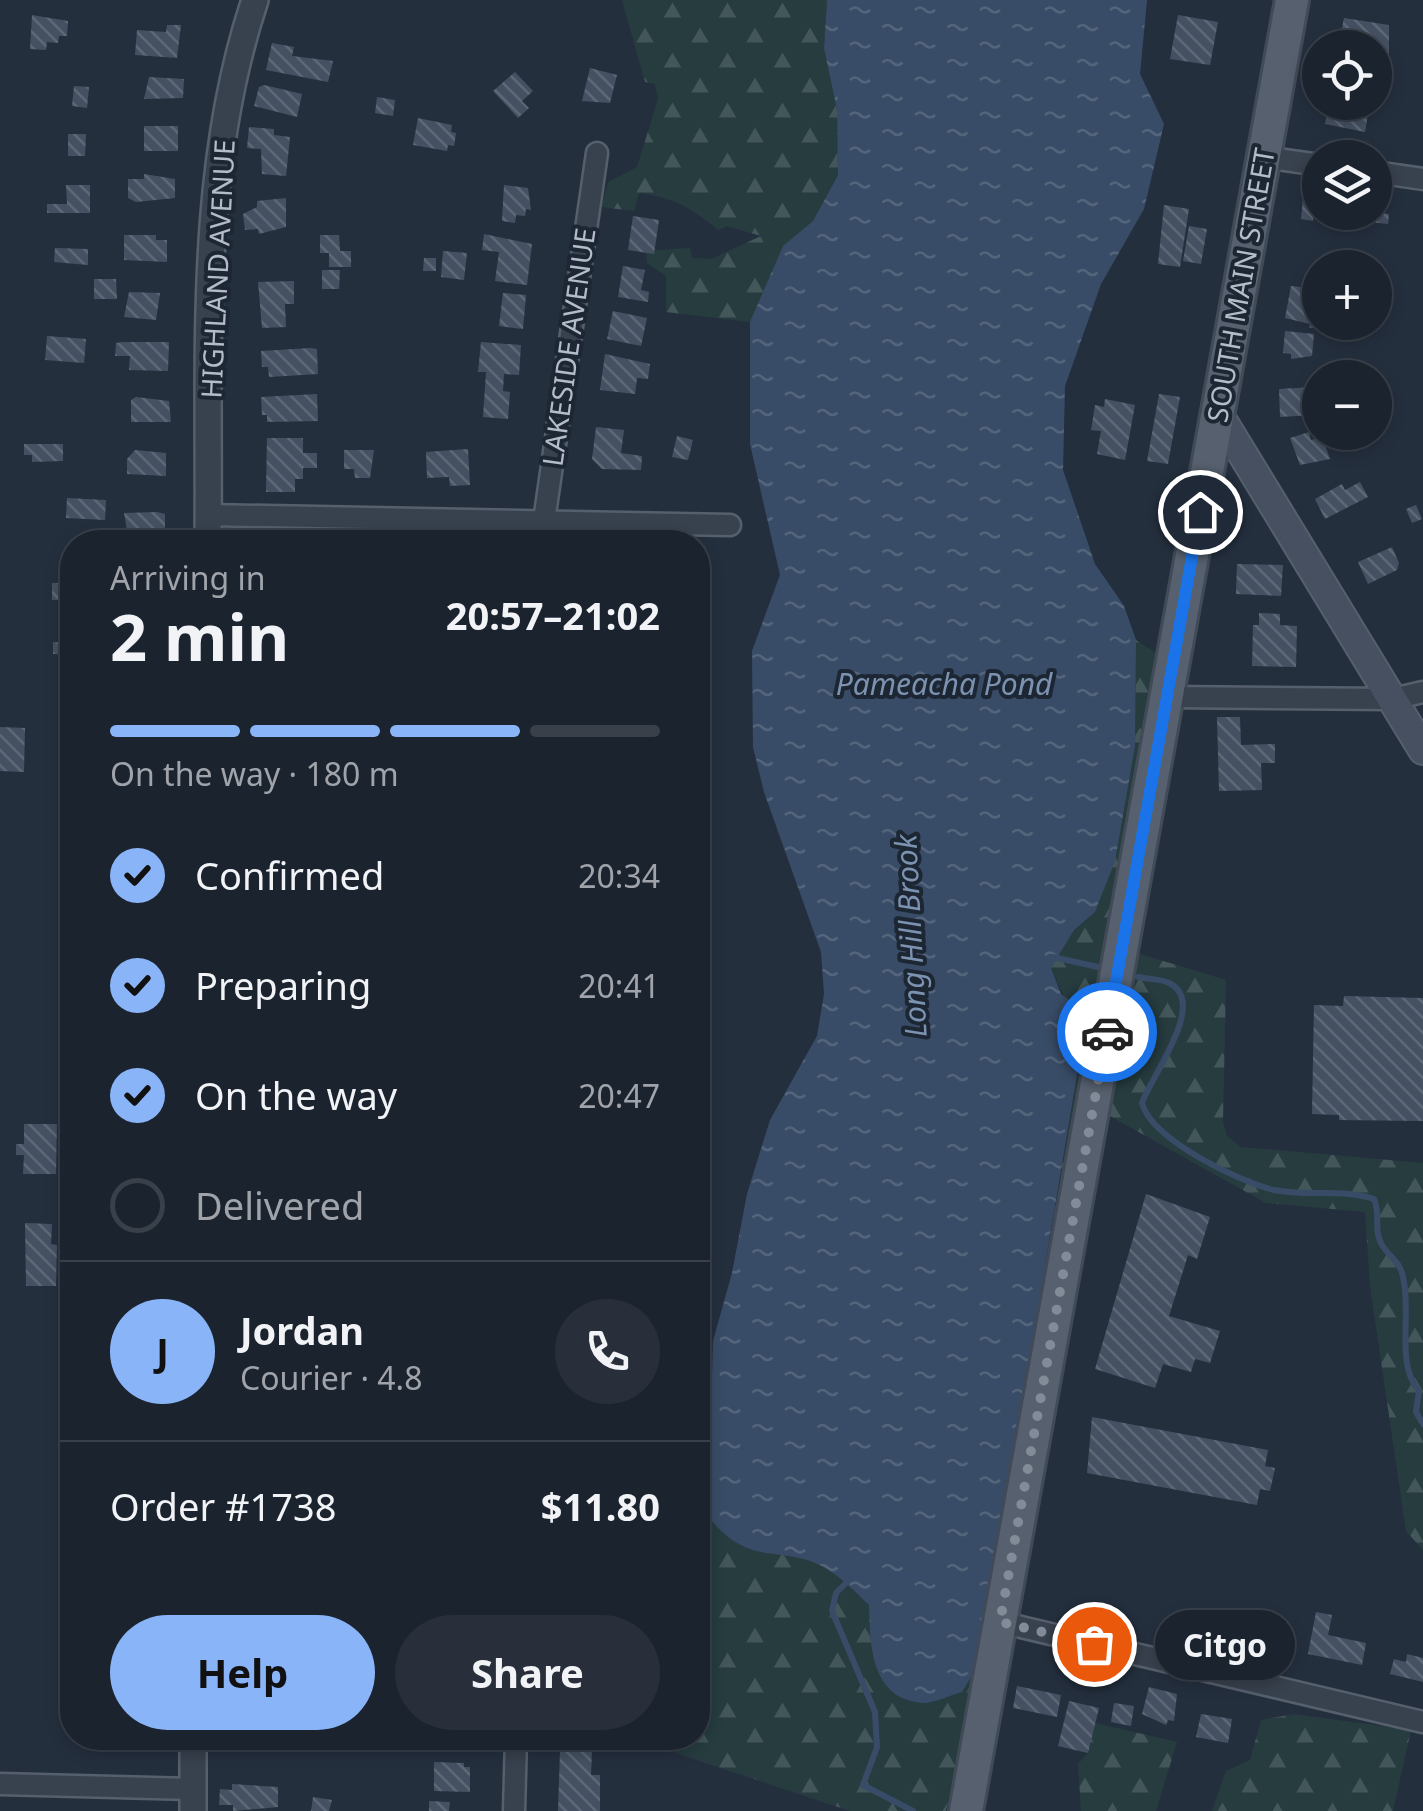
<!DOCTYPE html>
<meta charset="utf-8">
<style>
:root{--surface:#1b232e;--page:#282f3a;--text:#f1f3f6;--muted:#a0a4aa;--line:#39404a;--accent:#8ab4f8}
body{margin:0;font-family:"Noto Sans",sans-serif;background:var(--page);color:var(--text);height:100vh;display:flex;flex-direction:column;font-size:38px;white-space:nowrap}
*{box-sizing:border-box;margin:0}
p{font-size:32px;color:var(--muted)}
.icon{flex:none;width:55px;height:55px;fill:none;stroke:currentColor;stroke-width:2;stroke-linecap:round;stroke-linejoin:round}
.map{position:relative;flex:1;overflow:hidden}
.panel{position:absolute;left:60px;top:530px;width:650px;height:1220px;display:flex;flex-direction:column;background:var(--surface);border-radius:40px;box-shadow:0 5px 15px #0003,0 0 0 2px var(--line)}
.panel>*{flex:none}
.controls{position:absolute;left:1302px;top:30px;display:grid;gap:20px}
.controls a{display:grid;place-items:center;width:90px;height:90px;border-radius:50%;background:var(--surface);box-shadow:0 5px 15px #0003,0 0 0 2px var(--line);font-size:50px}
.pin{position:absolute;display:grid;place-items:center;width:85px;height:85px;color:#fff;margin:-42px;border:5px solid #fff;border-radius:50%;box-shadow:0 2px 10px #0007}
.courier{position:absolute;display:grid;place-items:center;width:100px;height:100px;margin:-50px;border:8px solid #1a73e8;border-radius:50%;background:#fff;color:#222;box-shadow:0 2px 12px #0007}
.bubble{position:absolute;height:70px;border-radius:35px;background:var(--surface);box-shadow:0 5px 15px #0003,0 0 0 2px var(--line);font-size:32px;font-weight:700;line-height:70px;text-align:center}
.head em{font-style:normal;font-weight:700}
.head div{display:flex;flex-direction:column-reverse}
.head{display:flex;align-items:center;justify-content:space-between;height:170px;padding:0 50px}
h1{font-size:65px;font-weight:700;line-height:75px}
.bar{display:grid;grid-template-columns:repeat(4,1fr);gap:15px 10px;align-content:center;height:120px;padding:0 50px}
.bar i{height:12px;border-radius:8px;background:var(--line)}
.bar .current{background:var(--accent)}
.bar p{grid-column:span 4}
.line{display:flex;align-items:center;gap:25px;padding:0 50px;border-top:2px solid var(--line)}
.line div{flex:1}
.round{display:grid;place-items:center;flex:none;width:105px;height:105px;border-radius:52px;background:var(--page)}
ol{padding:0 50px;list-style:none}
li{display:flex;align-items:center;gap:30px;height:110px}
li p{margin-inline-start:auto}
li .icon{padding:10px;border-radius:50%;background:var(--accent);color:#111;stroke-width:4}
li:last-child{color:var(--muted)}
li i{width:55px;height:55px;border:5px solid var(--line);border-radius:50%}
.button{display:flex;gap:20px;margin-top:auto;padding:20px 50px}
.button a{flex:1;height:115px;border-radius:60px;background:var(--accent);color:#111;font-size:40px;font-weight:700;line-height:115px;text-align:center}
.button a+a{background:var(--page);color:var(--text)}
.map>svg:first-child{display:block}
.forest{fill:url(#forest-firs)}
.water{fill:url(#water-ripples)}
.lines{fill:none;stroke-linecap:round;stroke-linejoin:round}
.stream{stroke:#394c67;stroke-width:6}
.building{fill:url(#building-back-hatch)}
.minor-casing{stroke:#565f6c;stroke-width:25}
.tertiary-casing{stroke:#565f6c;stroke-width:30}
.secondary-casing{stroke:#565f6c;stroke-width:32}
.primary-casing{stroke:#414a57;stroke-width:38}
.minor{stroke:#38414e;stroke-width:20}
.tertiary{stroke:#38414e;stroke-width:25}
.secondary{stroke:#465061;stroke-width:28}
.primary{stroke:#56606e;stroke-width:32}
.done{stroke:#828b98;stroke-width:10;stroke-dasharray:0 18}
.route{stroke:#1a73e8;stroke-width:12}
.labels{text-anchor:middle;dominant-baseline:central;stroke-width:8;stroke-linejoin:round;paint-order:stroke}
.street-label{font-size:28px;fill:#b4bcc9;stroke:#1d2633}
.water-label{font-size:30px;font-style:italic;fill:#7c92b1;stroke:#1d2633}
</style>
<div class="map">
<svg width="1423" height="1811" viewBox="0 0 1423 1811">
<defs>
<pattern id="forest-firs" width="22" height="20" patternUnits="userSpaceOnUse" patternTransform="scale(2.5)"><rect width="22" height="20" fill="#263c3f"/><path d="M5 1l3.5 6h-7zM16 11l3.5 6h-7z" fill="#435659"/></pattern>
<pattern id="water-ripples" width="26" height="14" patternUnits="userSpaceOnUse" patternTransform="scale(2.5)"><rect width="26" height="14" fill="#394c67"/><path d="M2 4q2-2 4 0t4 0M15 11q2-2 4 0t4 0" fill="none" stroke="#53647b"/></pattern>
<pattern id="building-back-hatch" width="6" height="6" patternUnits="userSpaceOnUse" patternTransform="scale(2.5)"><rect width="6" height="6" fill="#455162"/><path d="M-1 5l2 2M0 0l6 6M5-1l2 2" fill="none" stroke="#5d6877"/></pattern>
</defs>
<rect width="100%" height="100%" fill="#242f3e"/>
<!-- forest -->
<path class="forest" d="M622,0H827L824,48L837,110L838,175L813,221L783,246L750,322L666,312V276L647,263L646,251L690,248L692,258L711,259L761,236L727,226L718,230C692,208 673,197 639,193L634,211L601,207L608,182L637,167L658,99L655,84L645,82Z
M1136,640L1160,656L1010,1477L1083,1040L1051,968L1074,930L1095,912L1135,746Z
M1137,953L1226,980L1223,1122L1227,1136L1241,1147L1423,1163V1550L1406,1531L1370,1286L1365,1212L1266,1203L1108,1115Z
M708,1516C750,1571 784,1542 827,1569C842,1578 856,1594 869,1605C870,1644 870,1699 924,1703C934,1703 951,1695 961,1692L978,1665L946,1811H850L676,1753L671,1738H698V1535Z
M1294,1714L1411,1730L1393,1811H1212L1226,1771L1250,1760L1261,1720Z
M1095,1723L1177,1742L1156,1811H1081L1078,1764L1088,1753Z"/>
<!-- water -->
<path class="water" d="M827,0H1147L1140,74L1164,124L1144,209L1101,284L1065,386L1063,470L1095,564L1124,606L1136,640L1135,746L1115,861L1095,912L1074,930L1051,968L1061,994L1080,1008L1083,1039L978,1665L962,1692C951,1695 934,1703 924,1703C870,1700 870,1644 869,1605C856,1593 842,1578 827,1569C783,1542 750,1571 708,1516L713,1341L732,1273L747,1194L770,1120L817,1036L824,994L821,952L764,792L753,747L752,651L780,575L750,444V322L783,246L813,221L838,175L837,110L824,48Z"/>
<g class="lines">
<!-- stream -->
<path class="stream" d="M1053,957L1098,967
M1138,977C1147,979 1161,979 1169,983C1209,1002 1151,1076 1142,1103C1151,1139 1239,1182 1274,1190C1307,1197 1341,1188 1374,1199C1381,1214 1373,1231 1382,1245C1390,1258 1400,1261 1403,1277C1412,1314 1395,1364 1419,1391L1416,1412L1423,1424
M849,1580L836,1593L832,1611L875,1712L877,1747L863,1785L913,1811"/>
</g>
<!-- building -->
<path class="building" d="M32,15L68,21L67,36H59L58,43L47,42L46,50L30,49Z
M1178,15L1218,22L1210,65L1170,59Z
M1344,18L1389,25V53L1375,54V48H1338Z
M167,25H181L177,58L135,55L137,30L166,32Z
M272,43L294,47L292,56L333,61L328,82L266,70Z
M590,68L617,75L610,103L582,101Z
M515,72L533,91L522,101L529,108L518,118L493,91Z
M149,77L184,79L183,98L144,99Z
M264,85L302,94L297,117L254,106L259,87Z
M74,86L89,87L87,108L72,106Z
M377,97L395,100L393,116L375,113Z
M1329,102H1370L1365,132L1325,124Z
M418,118L452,125L451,132L456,133L454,146L448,145L447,151L413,145Z
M144,126H178V151H144Z
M249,127L274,129V135L290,137L286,176L262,174L261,149L247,148Z
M68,134H86L85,156H68Z
M144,174L175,179V198L136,202L128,198V179H144Z
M66,185H90V213H47V204H67Z
M504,185L528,188L531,210L526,209L525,216L516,215L515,223L502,221Z
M1304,186L1320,188V214L1314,213L1313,221L1301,219Z
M286,198V227L259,234L258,229L245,230L243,214L257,207V201Z
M1375,198L1382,199L1381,213L1389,214L1388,224L1322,217V212H1375Z
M1164,205L1189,209L1180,267L1158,264Z
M633,216L659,220L654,254L628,250Z
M1189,226L1207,229L1201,264L1183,261Z
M484,234L532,244L527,285L495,281L499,252L482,250Z
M124,235H156V240H167V262L124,260Z
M320,235H339L340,251H351V267H329V253H320Z
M55,248L88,249V265L54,262Z
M443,251L467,253L464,280L441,277Z
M424,258H436V271H423Z
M623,266L645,270L641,290L649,292L648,302L618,297Z
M322,270H340L339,289H322Z
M94,279H116L117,299H94Z
M294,281V304H285L286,327L262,328L258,282Z
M1291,286L1320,289V328H1309L1310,324L1285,318Z
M129,292L160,293L156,320L124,317Z
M503,293L526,295L523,329L499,326Z
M613,311L647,318L641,346L607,339Z
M1285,331L1314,334L1312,356L1291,359V354L1283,353Z
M47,336L86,339L84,363L45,360Z
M123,342H169L168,371L129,370L130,356H115L116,343Z
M481,342L521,345L519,375L504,374L503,391L510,392L508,419L483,417L486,372H478Z
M311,348L317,349L318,374L269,377L268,367H262L261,351Z
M605,354L650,364L648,379L637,378L635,394L600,390Z
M1314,387L1319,389L1320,410H1315V415L1280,417L1279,389Z
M317,394L318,421L267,422V415H262L261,397Z
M1159,394L1180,397L1168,464L1147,461Z
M136,397L169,401L171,422H131V400Z
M1105,399L1135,405L1125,460L1097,454L1101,431L1091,430L1095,405L1104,407Z
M596,427L624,430L621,453L642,456L641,470L602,469L592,459Z
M1309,432L1311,440L1322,437L1330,459L1300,465L1290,438Z
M677,436L693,440L688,460L672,457Z
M267,438H303V453H317V468H303V479H295V492H266Z
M24,444H63V461L32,462V455H24Z
M468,449L470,485L450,486L449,477L427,478L426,452Z
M135,450L166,453V476L127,474V459Z
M344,450H374L370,478H355L354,469H344Z
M1360,482L1368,497L1325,519L1315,499L1342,484L1345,490Z
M67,498L106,500L105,520L66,518Z
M1416,505L1422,519L1412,523L1406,509Z
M157,512L165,514V542H129L124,513Z
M1392,547L1399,563L1397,570L1368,584L1358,562Z
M1237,564L1283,565L1281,596L1236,594Z
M698,581H703L704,621L698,622Z
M52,583H72V600H52Z
M1259,613L1280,614V625L1297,626L1296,667L1252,666L1253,625H1259Z
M53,642L72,643V655L53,654Z
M1217,717H1240L1241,745L1275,744V763H1261L1262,790L1219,791Z
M0,727L25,728L24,772L0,771Z
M1344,996L1423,998V1121L1339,1120V1115L1312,1114L1314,1005L1343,1006Z
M24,1124H57L56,1174H23L24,1155H16V1144H24Z
M1146,1194L1210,1217L1197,1259L1188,1255L1169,1316L1220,1331L1210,1363L1195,1359L1191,1372L1163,1364L1155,1388L1095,1369Z
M25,1223L52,1224L51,1244L57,1245L56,1286H26Z
M1092,1417L1268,1450L1265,1466L1275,1468L1270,1491L1260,1489L1257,1505L1087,1473Z
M64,1571H72V1595H64Z
M1316,1612L1332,1615L1328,1635L1366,1643L1362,1665L1308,1654Z
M1407,1654L1423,1658V1682L1390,1674L1394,1659L1406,1662Z
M1017,1686L1061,1695L1057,1717L1013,1708Z
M1149,1687L1177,1694L1174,1721L1168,1720L1166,1725L1142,1714Z
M1069,1701L1099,1708L1088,1753L1058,1746Z
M1114,1703L1134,1706L1131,1726L1111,1722Z
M1201,1714L1232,1719L1228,1743L1196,1737Z
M560,1750H592L591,1775H600V1811H558Z
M434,1762L464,1763V1767H470V1792L434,1791Z
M232,1784L278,1787V1807L233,1811V1805H219L220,1789L232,1790Z
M313,1797L332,1800L329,1811H311Z
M429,1801L450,1802L449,1811H429Z"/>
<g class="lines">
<defs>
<path id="minor" d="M1263,157L1320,165
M1375,172L1423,179
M209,515L730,525
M541,542L597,153
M1167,697L1393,699L1423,692
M1000,1622L1423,1722
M0,1784L192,1789
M514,1811L516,1738"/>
<path id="tertiary" d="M208,542C210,362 197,173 255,0
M193,1811V1738"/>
<path id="secondary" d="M1217,412L1423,750"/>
<path id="primary" d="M966,1811L1292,0"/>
</defs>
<!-- minor casing -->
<use href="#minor" class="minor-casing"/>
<!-- tertiary casing -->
<use href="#tertiary" class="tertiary-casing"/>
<!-- secondary casing -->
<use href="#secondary" class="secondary-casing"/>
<!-- primary casing -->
<use href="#primary" class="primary-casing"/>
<!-- minor -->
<use href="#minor" class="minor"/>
<!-- tertiary -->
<use href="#tertiary" class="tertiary"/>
<!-- secondary -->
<use href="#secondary" class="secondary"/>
<!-- primary -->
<use href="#primary" class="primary"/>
</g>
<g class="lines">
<!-- done -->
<path class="done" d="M1094,1644L1000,1622L1107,1032"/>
<!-- route -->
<path class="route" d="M1107,1032L1200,512"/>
</g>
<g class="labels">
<!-- street labels -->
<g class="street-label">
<text transform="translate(217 269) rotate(-87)">HIGHLAND AVENUE</text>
<text transform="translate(1240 285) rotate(-80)">SOUTH MAIN STREET</text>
<text transform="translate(568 347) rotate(-82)">LAKESIDE AVENUE</text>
</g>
<!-- water labels -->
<g class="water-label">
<text x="944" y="683">Pameacha Pond</text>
<text transform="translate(910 936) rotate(-93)">Long Hill Brook</text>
</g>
</g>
</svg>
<div class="controls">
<a><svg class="icon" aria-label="locate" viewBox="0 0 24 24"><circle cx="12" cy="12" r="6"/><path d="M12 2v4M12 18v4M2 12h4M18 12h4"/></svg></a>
<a><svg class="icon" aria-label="layers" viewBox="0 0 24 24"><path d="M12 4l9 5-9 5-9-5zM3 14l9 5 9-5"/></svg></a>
<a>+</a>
<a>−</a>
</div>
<div class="pin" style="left:1094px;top:1644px;background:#ea580c"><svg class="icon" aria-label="bag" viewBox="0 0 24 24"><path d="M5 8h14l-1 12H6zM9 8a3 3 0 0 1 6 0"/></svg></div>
<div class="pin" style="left:1200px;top:512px;background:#1f2937"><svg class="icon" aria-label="home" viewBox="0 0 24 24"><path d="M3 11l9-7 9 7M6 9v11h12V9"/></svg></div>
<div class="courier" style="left:1107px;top:1032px"><svg class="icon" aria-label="car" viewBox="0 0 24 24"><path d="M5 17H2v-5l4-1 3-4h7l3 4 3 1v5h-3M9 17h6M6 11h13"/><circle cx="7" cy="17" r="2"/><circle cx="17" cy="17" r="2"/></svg></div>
<div class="bubble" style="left:1155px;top:1610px;width:140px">Citgo</div>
<section class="panel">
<div class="head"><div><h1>2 min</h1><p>Arriving in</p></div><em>20:57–21:02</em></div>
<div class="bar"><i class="current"></i><i class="current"></i><i class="current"></i><i></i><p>On the way · 180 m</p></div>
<ol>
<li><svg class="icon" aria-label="check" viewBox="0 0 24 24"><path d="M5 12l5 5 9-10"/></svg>Confirmed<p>20:34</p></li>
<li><svg class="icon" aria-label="check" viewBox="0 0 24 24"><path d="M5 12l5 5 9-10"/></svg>Preparing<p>20:41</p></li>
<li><svg class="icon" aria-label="check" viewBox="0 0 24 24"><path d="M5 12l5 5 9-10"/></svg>On the way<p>20:47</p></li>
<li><i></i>Delivered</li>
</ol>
<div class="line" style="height:180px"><b class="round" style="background:var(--accent);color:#111">J</b><div><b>Jordan</b><p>Courier · 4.8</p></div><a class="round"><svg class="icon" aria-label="phone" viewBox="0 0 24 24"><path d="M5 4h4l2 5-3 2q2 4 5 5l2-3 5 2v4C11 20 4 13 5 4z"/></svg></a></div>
<div class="line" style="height:130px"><div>Order #1738</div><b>$11.80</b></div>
<div class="button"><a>Help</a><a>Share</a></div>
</section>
</div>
